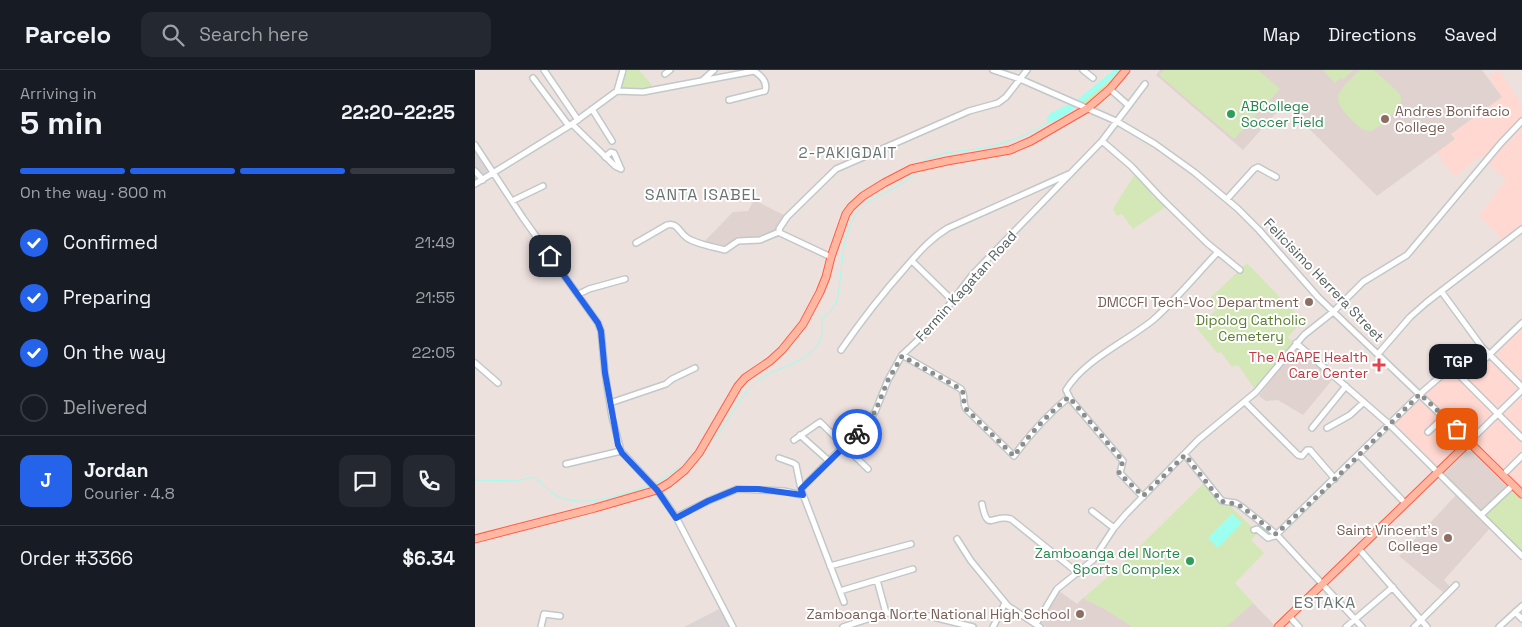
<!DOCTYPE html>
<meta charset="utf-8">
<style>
:root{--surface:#171b24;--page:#242831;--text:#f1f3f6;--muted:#9ea1a6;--line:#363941;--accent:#2563eb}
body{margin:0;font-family:"Space Grotesk",sans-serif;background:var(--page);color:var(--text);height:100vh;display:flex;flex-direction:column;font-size:19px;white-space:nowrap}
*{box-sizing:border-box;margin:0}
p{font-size:16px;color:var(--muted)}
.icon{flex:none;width:28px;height:28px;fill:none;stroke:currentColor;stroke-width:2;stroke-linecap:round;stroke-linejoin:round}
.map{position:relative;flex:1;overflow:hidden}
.details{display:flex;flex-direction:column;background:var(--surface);width:475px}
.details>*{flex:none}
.pin{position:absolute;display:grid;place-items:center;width:42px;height:42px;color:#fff;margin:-21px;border-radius:10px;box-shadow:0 2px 8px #0006}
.courier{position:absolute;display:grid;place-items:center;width:50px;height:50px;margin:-25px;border:4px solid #2563eb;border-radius:50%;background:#fff;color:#222;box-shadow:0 1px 6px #0007}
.bubble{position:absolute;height:35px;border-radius:10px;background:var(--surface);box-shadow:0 1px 4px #0004;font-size:16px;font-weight:600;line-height:35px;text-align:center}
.overview em{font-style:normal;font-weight:600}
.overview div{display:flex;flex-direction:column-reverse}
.overview{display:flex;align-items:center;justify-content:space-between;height:85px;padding:0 20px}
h1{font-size:32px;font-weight:600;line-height:38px}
.bar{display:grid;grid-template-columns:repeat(4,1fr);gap:8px 5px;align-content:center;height:60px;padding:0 20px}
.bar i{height:6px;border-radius:4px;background:var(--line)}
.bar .on{background:var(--accent)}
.bar p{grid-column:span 4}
.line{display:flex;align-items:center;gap:12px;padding:0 20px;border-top:1px solid var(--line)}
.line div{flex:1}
.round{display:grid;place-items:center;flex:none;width:52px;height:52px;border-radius:10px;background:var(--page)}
ol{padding:0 20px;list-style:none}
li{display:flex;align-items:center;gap:15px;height:55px}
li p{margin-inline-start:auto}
li .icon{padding:5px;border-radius:50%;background:var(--accent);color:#fff;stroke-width:4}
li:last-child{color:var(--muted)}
li i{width:28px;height:28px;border:2px solid var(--line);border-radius:50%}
header{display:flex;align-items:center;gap:30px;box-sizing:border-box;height:70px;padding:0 25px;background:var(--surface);border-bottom:1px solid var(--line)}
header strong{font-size:24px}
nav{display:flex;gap:28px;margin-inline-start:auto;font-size:18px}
.search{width:350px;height:45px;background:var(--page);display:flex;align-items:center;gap:12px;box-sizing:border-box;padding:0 18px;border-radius:10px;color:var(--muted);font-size:19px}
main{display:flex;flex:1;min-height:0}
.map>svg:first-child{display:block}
.commercial{fill:#ffd8d1}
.industrial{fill:#dcd4d3}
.education{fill:#dfd2cf}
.green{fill:#d4e7b7}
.water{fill:#9cffef}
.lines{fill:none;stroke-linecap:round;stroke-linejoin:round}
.stream{stroke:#9cffef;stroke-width:1}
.minor-casing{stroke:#c1c8c9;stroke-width:8}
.major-casing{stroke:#fd5d46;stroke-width:9}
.minor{stroke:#fff;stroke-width:5}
.major{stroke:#ffb7a1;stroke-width:7}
.done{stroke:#8c8e8d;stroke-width:5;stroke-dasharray:0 9}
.route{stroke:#2563eb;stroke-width:6}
.leisure-dot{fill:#2e9e5b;stroke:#fff;stroke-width:2}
.education-dot{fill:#8d6e63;stroke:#fff;stroke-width:2}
.health-dot{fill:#e0444e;stroke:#fff;stroke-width:2}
.labels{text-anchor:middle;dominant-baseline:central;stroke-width:4;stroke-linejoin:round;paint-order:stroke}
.leisure-label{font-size:14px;fill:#27864d;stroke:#fff;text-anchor:start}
.education-label{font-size:14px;fill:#785e54;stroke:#fff;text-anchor:end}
.street-label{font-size:14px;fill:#576161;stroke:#fff}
.park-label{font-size:14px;fill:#587e2b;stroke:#fff}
.health-label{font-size:14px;fill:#be3a42;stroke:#fff;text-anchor:end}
.neighbourhood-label{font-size:15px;letter-spacing:1px;fill:#687372;stroke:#fff}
.quarter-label{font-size:16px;letter-spacing:1px;fill:#687372;stroke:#fff}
</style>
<header>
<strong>Parcelo</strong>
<div class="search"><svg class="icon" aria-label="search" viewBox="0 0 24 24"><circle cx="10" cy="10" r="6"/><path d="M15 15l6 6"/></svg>Search here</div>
<nav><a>Map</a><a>Directions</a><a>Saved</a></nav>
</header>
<main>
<section class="details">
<div class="overview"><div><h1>5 min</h1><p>Arriving in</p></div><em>22:20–22:25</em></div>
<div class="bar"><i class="on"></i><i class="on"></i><i class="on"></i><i></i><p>On the way · 800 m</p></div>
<ol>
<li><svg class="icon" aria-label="check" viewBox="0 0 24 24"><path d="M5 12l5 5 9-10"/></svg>Confirmed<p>21:49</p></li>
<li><svg class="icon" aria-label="check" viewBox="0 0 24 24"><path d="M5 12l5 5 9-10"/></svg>Preparing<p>21:55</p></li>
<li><svg class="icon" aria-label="check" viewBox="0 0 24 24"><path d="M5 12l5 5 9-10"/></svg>On the way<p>22:05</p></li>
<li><i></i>Delivered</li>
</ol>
<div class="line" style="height:90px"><b class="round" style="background:var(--accent);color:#fff">J</b><div><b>Jordan</b><p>Courier · 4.8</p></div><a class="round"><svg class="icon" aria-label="chat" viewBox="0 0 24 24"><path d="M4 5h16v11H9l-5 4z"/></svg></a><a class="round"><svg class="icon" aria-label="phone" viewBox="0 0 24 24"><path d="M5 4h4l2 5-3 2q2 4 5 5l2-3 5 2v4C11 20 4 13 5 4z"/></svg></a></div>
<div class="line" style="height:65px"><div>Order #3366</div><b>$6.34</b></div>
</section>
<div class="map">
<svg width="1047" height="557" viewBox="0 0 1047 557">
<rect width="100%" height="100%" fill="#ede1de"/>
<!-- commercial -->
<path class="commercial" d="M1024,0L1047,35V156L1029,171L1004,146L1031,110L1005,86L980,107L961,82L979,69L976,64L1027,27L1014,7Z
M1047,257V419L996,369L962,398L918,355L973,303L979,302L990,313Z"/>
<!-- industrial -->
<path class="industrial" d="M0,77L15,99L12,101L14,104L0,113Z
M246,538L256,557H209Z"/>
<!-- education -->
<path class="education" d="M685,0H1007L1027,27L976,64L980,69L902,126L809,34L768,80L681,5Z
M279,130L311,146L301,162L285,169L263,170L250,179L228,173L258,142L273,141Z
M821,277L858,309L828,345L803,330L791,331L784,326Z
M992,381L998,382L1004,387L1033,416L1006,442L967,404Z
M982,424L1016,457L969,510L975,517L969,523L924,486Z
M584,521L602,534L608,528L630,539L658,557H571L566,552Z
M778,533L800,556L798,557H751Z"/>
<!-- green -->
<path class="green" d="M150,0H164L177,15L176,18C166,22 155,20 145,18Z
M645,0H649L616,33L609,34L605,33L635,11Z
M689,0H783L805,19L759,69L684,5Z
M848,0H878L868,10L866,8L860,13Z
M885,0H899L924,23C926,27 927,30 925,34C923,41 901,62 894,61C887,61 882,55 878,51C851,27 865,20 885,0Z
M661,102L679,128L683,126L692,136L658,159L647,144L642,146L638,139Z
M772,193L828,251L813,267L818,273L779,318L763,295L757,297L746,282L742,283L721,257L741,240L732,231Z
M729,413L750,437L753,434L783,463L776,470L789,483L760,513L778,533L751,557H658L630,539L608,528L641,500Z
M1038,419L1047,428V482L1010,445Z"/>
<!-- water -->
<path class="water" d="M639,0H645C635,11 586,53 573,53L572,48L576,43L602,30Z
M757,444L767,453L743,478L733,468Z"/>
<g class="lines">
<!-- stream -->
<path class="stream" d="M447,93C461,79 498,82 517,76C537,71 557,63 574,52
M238,370C254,353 262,330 280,313C298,296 337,295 346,268C348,261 346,256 347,249L356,241L361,233C370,202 362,157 391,134C407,122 428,118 440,102
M0,410L43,411L57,407C66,411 71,418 79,424C105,441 147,424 174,416
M178,414C195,407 210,392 222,379"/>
<defs>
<path id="minor" d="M69,0L103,50
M518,0L545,9L641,51L680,74L719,102L762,138L784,160L843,227L994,372L1047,320
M608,0L618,8
M190,4L195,0
M58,8L94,56
M228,10L239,0
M635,19L653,35
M142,21L168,22L279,1C287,6 293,12 290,21L254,30
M117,39L137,71
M97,54L140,96L146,99
M627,71L656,96L685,127L732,173L765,200
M0,75L48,148L123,253L126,261L130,303L137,347L146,381L182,420L201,447L258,557
M130,87L136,82L139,83L146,99
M0,101L8,110
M0,114L97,54L142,21L148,0
M752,129L779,99L783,97L801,107
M37,131L68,116
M161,173L192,155C202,152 204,162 211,167C219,174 240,177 250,180L263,171L285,170L304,162
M356,187L305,163L304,159L312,147L361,99L494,41L523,33L531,27L552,0
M437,191L477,230
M966,221L1007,277L1047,317
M104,224L114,219L150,209
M821,273L915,355L1047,486
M366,280C386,251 407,224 431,197C444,182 455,169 473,158L594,104
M903,284L935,247L952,232L1047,159
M427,285L486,319C491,326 487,332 491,339L539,386C555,364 573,344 594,327
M0,293L23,313
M989,309L1047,253
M770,332L823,385L827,386L832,380H835L860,409
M135,333L191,314L197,309L220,298
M837,358L871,316
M852,358L875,345L889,332
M953,362L969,347
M325,365L354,391
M319,370L345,352L393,399
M710,385L747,431L761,433L767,437L801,464L887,557
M884,385L930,433
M304,388L318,393L321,395L326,419
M91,394L146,381
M1028,405L1047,386
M668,427L645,403L648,391L596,330L591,320C609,290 651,272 678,250C701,230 721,205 742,183
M507,434C513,464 517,443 536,449L603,503
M617,441L639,458
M1006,445L1038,415
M201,447L233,431L262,419L309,421L327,425
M779,460L782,459L793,468L800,466L945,324L974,299L980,301L1047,368
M482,469L496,491L533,536L565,557
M884,479L952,557
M355,496L436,474
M402,510L411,543
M365,521L438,499
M369,532L326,419L394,350L400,342L413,310L427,285L457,257L498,204L627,71L670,14
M1040,542L1047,549
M814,546L824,557
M561,554L582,519L618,490L639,458L651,444L723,370L781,322L829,265L858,242L888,212L932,185L1026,73L1047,51
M66,557L69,544L85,546
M368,557L411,543L454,546L498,557
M518,557L530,533
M871,557L918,517
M939,557L981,515
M1024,557L1047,536"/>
<path id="major" d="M0,469L120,438L182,420L194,413L210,400L224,383L263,316L270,308L295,291L307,280L328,254L345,222L351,207L356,187L371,144L376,137L388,126L409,113L436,99L472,91L535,80L556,71L613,38L635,19L651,0
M803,557L994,372L1047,424"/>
</defs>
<!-- minor casing -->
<use href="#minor" class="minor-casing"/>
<!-- major casing -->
<use href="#major" class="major-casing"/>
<!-- minor -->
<use href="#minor" class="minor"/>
<!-- major -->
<use href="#major" class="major"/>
</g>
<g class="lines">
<!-- done -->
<path class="done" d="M382,364L400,342L413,310L427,286L486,319C491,326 487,332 491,339L539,386C555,364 573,344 594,327L648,391L644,403L668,426L710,385L746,431L761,434L767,437L801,464L848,421L945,324L982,359"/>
<!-- route -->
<path class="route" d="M75,186L123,253L126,261L130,303L143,375L147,383L182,420L201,448L233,431L262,419H283L328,425L326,419L382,364"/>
</g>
<!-- markers -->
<g class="leisure-dot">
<circle cx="756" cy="44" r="5"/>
<circle cx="715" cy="491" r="5"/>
</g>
<g class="education-dot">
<circle cx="910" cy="49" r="5"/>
<circle cx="834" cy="232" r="5"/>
<circle cx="973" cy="468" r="5"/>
<circle cx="605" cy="544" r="5"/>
</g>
<path class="health-dot" d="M901.5 287.5h5v5h5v5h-5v5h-5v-5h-5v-5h5z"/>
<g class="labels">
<!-- leisure labels -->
<g class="leisure-label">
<text x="766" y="36">ABCollege<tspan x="766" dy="16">Soccer Field</tspan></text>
<text x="705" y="483" text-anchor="end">Zamboanga del Norte<tspan x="705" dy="16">Sports Complex</tspan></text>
</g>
<!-- education labels -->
<g class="education-label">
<text x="920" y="41" text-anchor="start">Andres Bonifacio<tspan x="920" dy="16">College</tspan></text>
<text x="824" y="232">DMCCFI Tech-Voc Department</text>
<text x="963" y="460">Saint Vincent's<tspan x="963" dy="16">College</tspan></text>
<text x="595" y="544">Zamboanga Norte National High School</text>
</g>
<!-- street labels -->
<g class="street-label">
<text transform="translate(849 210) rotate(46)">Felicisimo Herrera Street</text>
<text transform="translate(491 216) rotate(-48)">Fermin Kagatan Road</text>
</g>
<!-- park labels -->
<g class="park-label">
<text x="776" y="250">Dipolog Catholic<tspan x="776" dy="16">Cemetery</tspan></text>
</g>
<!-- health labels -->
<g class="health-label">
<text x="893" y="287">The AGAPE Health<tspan x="893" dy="16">Care Center</tspan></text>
</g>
<!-- neighbourhood labels -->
<g class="neighbourhood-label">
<text x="373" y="82">2-PAKIGDAIT</text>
</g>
<!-- quarter labels -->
<g class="quarter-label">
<text x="228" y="124">SANTA ISABEL</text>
<text x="850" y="532">ESTAKA</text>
</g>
</g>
</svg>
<div class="pin" style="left:982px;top:359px;background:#ea580c"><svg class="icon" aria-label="bag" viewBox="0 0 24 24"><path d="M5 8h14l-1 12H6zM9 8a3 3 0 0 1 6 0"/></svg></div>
<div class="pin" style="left:75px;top:186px;background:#1f2937"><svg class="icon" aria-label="home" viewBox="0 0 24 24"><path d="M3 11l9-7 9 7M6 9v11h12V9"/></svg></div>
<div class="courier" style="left:382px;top:364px"><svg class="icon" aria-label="bike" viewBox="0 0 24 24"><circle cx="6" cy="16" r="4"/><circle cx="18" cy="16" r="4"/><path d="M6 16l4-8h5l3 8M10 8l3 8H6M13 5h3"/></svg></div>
<div class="bubble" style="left:954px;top:274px;width:58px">TGP</div>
</div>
</main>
